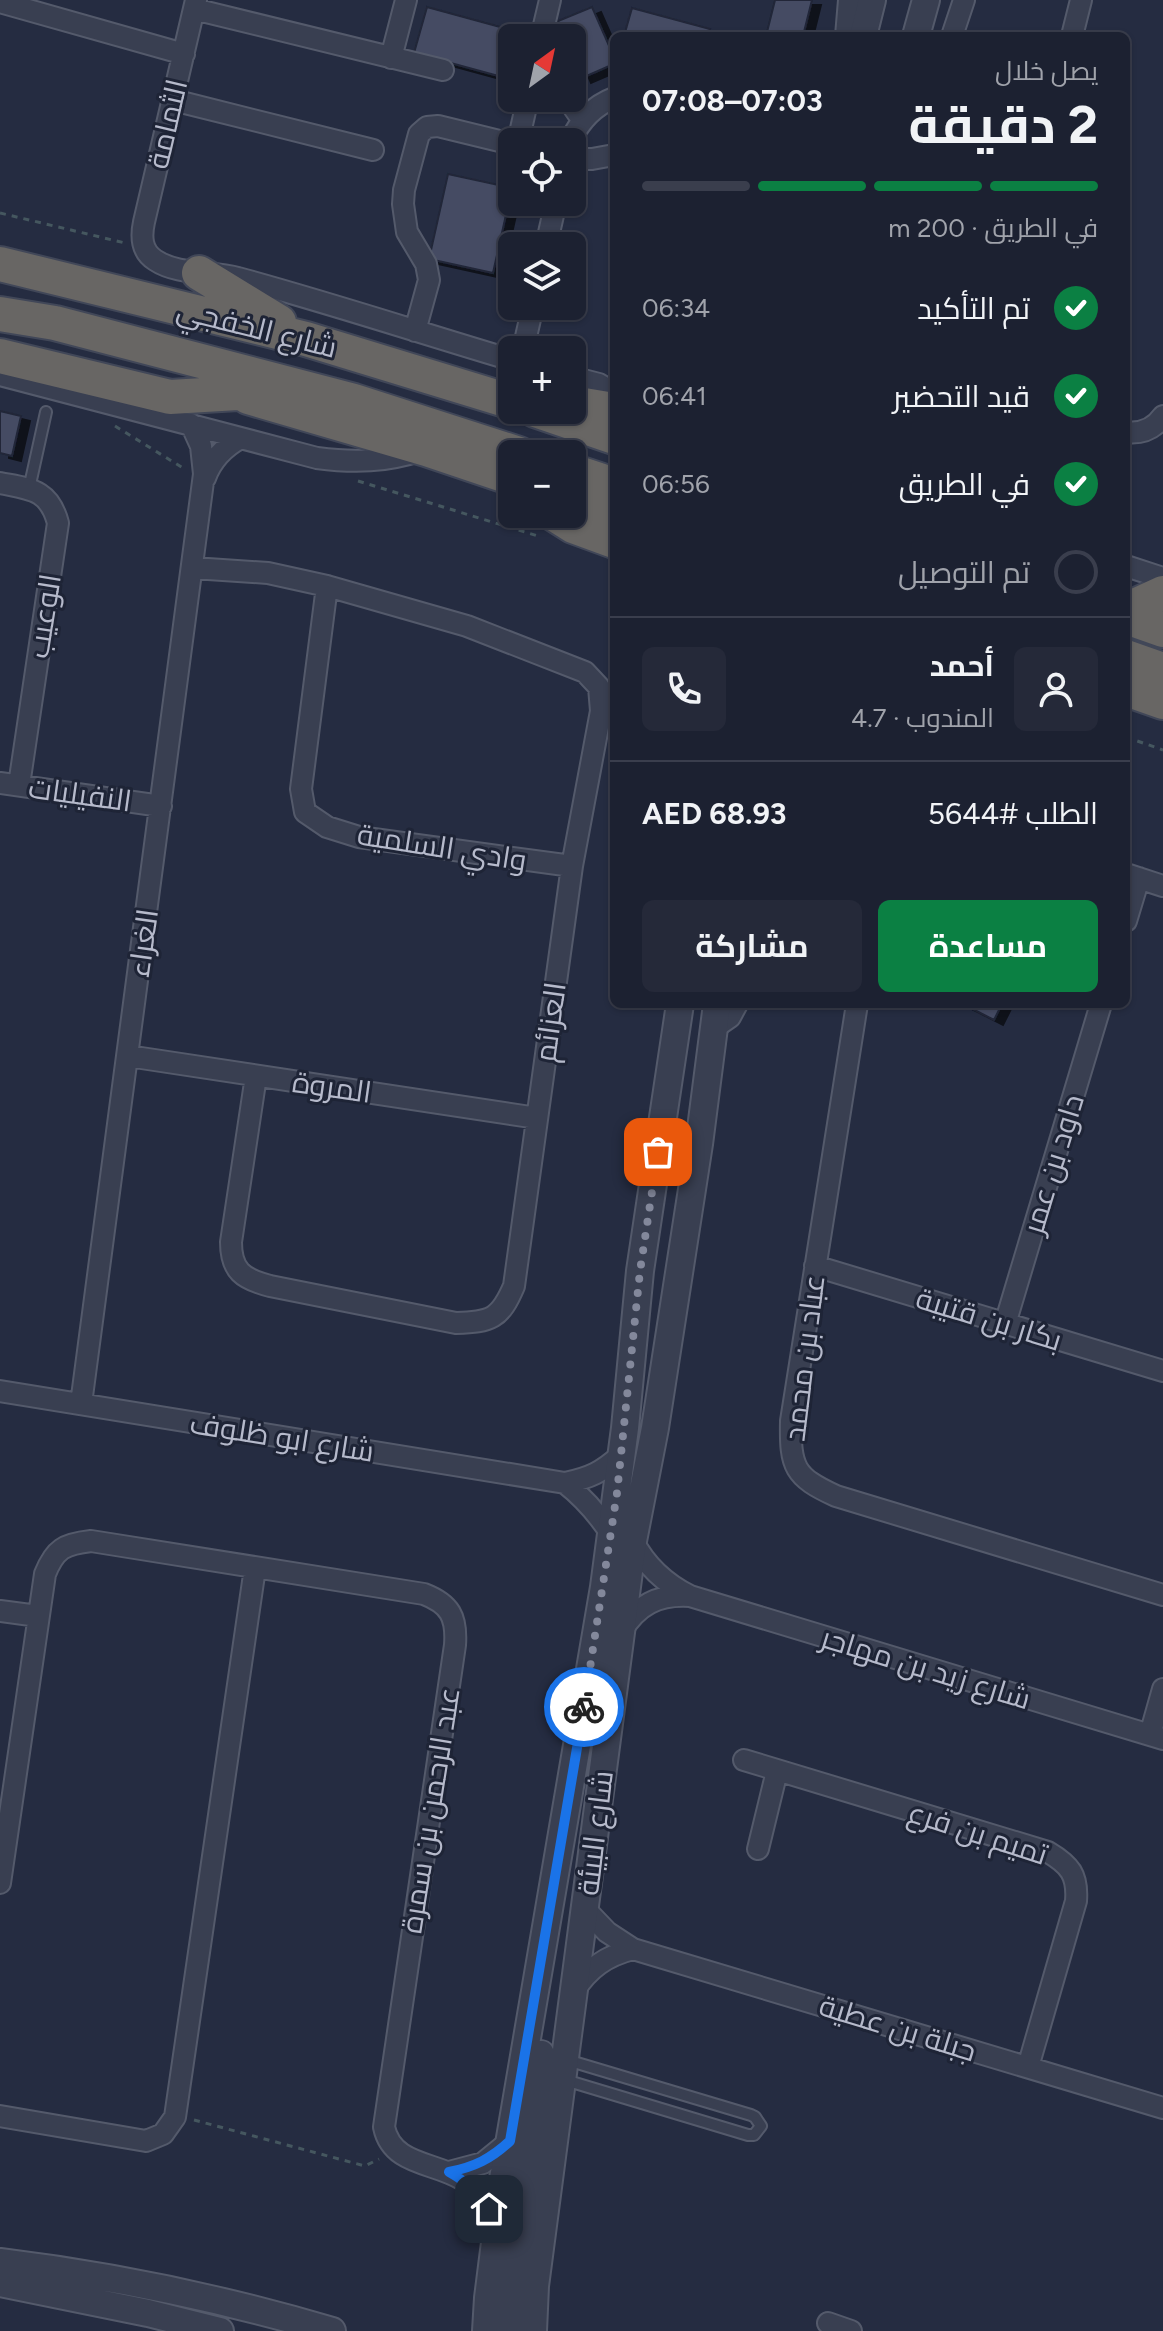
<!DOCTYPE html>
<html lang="ar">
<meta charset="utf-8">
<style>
:root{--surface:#1c2131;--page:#252939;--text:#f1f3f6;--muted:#a0a3ab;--line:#3a3e4d;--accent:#0b8043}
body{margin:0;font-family:Figtree,Cairo,sans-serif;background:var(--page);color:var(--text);direction:rtl;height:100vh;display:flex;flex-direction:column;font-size:30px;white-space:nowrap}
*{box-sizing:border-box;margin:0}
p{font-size:26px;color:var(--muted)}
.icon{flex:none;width:44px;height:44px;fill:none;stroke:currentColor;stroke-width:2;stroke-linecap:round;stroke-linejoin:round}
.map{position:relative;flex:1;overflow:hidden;direction:ltr}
.details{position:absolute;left:610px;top:32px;width:520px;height:976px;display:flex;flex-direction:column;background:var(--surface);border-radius:12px;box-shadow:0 2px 6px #0004,0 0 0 2px var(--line);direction:rtl}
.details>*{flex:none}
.needle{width:52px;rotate:33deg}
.fabs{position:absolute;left:498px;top:24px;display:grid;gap:16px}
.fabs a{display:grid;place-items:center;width:88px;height:88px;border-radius:12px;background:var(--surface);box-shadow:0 2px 6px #0004,0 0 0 2px var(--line);font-size:40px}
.pin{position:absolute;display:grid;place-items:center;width:68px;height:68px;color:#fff;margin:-34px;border-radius:16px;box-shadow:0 4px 12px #0006}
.courier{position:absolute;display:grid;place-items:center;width:80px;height:80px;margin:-40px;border:6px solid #1a73e8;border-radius:50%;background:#fff;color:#222;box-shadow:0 2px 10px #0007}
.head em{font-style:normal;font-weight:700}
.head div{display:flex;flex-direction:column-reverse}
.head{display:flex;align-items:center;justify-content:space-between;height:136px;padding:0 32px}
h1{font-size:52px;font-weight:700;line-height:60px}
.bar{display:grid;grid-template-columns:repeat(4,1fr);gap:12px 8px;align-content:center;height:96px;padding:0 32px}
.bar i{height:10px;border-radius:6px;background:var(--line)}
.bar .current{background:var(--accent)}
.bar p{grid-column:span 4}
.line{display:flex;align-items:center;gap:20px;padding:0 32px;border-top:2px solid var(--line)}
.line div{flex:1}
.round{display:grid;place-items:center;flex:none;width:84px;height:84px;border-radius:12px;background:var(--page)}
ol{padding:0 32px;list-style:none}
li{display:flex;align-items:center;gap:24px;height:88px}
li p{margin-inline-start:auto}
li .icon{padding:8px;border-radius:50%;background:var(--accent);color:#fff;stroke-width:4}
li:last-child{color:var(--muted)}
li i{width:44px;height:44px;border:4px solid var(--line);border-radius:50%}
.cta{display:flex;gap:16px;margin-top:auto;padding:16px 32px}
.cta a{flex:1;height:92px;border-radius:12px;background:var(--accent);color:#fff;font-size:32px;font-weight:700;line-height:92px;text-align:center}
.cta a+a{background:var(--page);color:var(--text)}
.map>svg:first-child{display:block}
.building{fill:#444b63;stroke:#202638;stroke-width:2;filter:url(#shadow)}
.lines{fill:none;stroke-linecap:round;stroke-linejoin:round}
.service-casing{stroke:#545a6b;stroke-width:14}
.minor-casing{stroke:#545a6b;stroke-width:24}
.tertiary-casing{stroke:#545a6b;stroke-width:30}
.trunk-casing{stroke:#414758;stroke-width:38}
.path{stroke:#45575f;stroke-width:3;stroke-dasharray:6 6;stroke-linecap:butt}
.service{stroke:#393f51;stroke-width:10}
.minor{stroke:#393f51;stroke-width:20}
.tertiary{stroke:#393f51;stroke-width:26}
.trunk{stroke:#686664;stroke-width:34}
.done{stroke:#83889b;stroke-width:8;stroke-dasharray:0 14.4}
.route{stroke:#1a73e8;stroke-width:10}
.labels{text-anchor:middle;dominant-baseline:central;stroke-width:6;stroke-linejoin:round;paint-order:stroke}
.street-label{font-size:30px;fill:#b6bacb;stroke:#1e2436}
</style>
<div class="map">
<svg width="1163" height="2331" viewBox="0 0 1163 2331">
<defs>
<filter id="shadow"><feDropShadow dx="9" dy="5" stdDeviation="0" flood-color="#0009"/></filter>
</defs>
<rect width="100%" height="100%" fill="#252c41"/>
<!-- building -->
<path class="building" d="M775,0H812L803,36H781L767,32Z
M427,7L515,31L502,77L414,53Z
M592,7L614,57V64L582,78L572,54V38H565L558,21Z
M632,8L710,29L708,36H624Z
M448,174L512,188L493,273L429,259Z
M0,411L21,416L12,456L0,453Z
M963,1004H1002L994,1020Z"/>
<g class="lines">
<defs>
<path id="service" d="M29,489L46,412
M565,2080L748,2135H754L761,2126L755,2117L751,2115L567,2060"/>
<path id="minor" d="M196,0L144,222C141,236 141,251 155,260C179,276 211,270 238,278C330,303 421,333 512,360
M0,2L184,54
M194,9L443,70
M846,36L849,0
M952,36L964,0
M1072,36L1081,0
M541,38L550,0
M391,58L406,0
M567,98L583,121
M173,100L373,150
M518,142L528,98
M570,142C579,122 593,106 614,98
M572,159H592L614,155
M546,246L556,202
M415,331L429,280L426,264L407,232L403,204L404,190L419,134L427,127L438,126L512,144
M523,350L533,306
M0,375L317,458C355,463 386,462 422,450
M572,377L599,384L614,393
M1126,432C1142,434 1154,429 1163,416
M205,478C212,459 224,447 241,438
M0,483C30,489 49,489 58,523L19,785
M1126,566L1163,578
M193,568L268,573L327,586L467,626L585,672L599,687L601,711L572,866L514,1286C500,1319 491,1322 456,1323L270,1286C243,1279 231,1271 231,1242L256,1076
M327,586L301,789L305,812L327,827L359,837L572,866
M0,783L161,806
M1129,875L1163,886
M1126,921L1139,878
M857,1004L791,1421C790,1467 794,1477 836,1496L1163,1595
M714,1028L730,1017L737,1004
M128,1056L537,1118
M815,1266L1163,1371
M1005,1324L1101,1004
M0,1391L565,1483C590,1478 602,1472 621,1455
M81,1404L204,474L201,446L191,424
M565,1483C584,1498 598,1514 611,1534
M633,1541C646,1566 664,1583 690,1596L1163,1739
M0,1611L38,1616
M621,1632C637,1605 658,1594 690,1596
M1150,1735L1163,1689
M744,1760L1048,1852C1070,1865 1078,1875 1076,1901L1028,2067
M758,1849L777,1771
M0,1883L45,1574C55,1549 64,1544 91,1541L424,1594C450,1604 457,1617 455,1645L384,2127C392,2166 436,2162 463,2180C480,2191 489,2208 496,2225
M585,1909L607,1932L633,1949L1163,2108
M574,1991C589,1968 606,1956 633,1949
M0,2116L146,2141L163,2134L175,2117L255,1568
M449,2172L483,2163L510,2141
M828,2323L851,2331"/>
<path id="tertiary" d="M863,36L872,0
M916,36L926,0
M0,2262C115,2276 221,2298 332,2331
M0,2283L148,2313L220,2331
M486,2331L488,2298L503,2179L604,1587L625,1428L640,1271L680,1004
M509,2331L528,2152L541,2054
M533,2331L535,2286L633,1541L655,1428L699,1144L717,1004"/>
<path id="trunk" d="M0,264L306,339L512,402
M199,273L279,322
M0,314L55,323L354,401L519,454
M0,356L170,397L238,393
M248,397L426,449L512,478
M572,403L614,410
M535,410L614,437
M572,471L614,485
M572,498L614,513
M554,514L573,526L614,541
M1126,610L1163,593
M1126,617L1163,630
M1126,657L1163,670
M1126,689L1163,702"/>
</defs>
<!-- service casing -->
<use href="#service" class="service-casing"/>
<!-- minor casing -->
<use href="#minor" class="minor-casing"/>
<!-- tertiary casing -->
<use href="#tertiary" class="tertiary-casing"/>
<!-- trunk casing -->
<use href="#trunk" class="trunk-casing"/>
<!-- path -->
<path class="path" d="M0,213L125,243
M115,426L183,468
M358,481L538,536
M1126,737L1163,750
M194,2120L365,2166L379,2159"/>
<!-- service -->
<use href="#service" class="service"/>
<!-- minor -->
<use href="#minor" class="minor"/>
<!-- tertiary -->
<use href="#tertiary" class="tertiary"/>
<!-- trunk -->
<use href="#trunk" class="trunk"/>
</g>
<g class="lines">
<!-- done -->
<path class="done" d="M584,1707L617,1493L640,1271L658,1152"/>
<!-- route -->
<path class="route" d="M489,2209C478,2193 467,2182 449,2172C474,2167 491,2159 510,2141L584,1707"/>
</g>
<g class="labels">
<!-- street labels -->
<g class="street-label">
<text transform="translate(167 124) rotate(-77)">الثمامة</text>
<text transform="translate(257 328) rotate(14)">شارع الخفجي</text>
<text transform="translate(44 616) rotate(-81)">الوعيب</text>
<text transform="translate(80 794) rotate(8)">النفيليات</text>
<text transform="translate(442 847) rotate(9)">وادي السلمية</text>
<text transform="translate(143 943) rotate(-82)">الغراء</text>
<text transform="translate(550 1022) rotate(-82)">العزائم</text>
<text transform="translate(332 1087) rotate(8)">المروة</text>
<text transform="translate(1053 1164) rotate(-73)">داود بن عمر</text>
<text transform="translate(989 1319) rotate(17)">بكار بن قتيبة</text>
<text transform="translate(804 1358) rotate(-83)">عباد بن محمد</text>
<text transform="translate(282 1437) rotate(9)">شارع ابو ظلوف</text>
<text transform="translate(926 1668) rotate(17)">شارع زيد بن مهاجر</text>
<text transform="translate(430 1810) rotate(-81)">عبد الرحمن بن سمرة</text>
<text transform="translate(595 1833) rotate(-83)">شارع البيئة</text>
<text transform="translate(978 1833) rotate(18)">تميم بن فرع</text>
<text transform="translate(898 2028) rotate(17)">جبلة بن عطية</text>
</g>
</g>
</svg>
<div class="fabs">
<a><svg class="needle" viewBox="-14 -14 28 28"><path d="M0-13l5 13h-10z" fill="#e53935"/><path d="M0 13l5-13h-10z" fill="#a0a3ab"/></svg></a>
<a><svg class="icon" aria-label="locate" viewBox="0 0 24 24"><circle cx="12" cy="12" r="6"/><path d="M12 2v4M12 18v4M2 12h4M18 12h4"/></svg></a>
<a><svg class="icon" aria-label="layers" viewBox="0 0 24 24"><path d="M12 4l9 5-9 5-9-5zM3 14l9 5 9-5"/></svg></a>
<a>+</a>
<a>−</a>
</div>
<div class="pin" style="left:658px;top:1152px;background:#ea580c"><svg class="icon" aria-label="bag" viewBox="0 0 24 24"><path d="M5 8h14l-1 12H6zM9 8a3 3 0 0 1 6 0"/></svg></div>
<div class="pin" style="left:489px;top:2209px;background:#1f2937"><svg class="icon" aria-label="home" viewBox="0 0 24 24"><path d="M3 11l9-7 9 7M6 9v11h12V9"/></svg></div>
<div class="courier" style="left:584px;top:1707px"><svg class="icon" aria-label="bike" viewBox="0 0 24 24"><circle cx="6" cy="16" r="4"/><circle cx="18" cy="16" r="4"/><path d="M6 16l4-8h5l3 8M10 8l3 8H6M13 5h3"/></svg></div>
<section class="details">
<div class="head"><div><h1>2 دقيقة</h1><p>يصل خلال</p></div><em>07:03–07:08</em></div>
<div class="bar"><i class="current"></i><i class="current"></i><i class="current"></i><i></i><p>في الطريق · 200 m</p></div>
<ol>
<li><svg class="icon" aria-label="check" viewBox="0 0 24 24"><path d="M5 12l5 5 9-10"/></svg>تم التأكيد<p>06:34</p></li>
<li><svg class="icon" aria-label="check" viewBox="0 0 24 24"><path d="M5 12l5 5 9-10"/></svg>قيد التحضير<p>06:41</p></li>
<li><svg class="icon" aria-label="check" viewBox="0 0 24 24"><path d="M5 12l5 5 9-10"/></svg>في الطريق<p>06:56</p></li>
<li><i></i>تم التوصيل</li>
</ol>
<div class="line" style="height:144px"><a class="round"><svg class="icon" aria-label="person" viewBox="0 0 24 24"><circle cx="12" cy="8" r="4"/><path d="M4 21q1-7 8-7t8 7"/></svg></a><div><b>أحمد</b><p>المندوب · 4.7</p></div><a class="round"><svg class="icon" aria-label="phone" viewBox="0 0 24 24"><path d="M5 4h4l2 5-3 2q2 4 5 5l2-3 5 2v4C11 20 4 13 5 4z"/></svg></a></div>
<div class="line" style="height:104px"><div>الطلب #5644</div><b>AED 68.93</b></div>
<div class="cta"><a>مساعدة</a><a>مشاركة</a></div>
</section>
</div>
